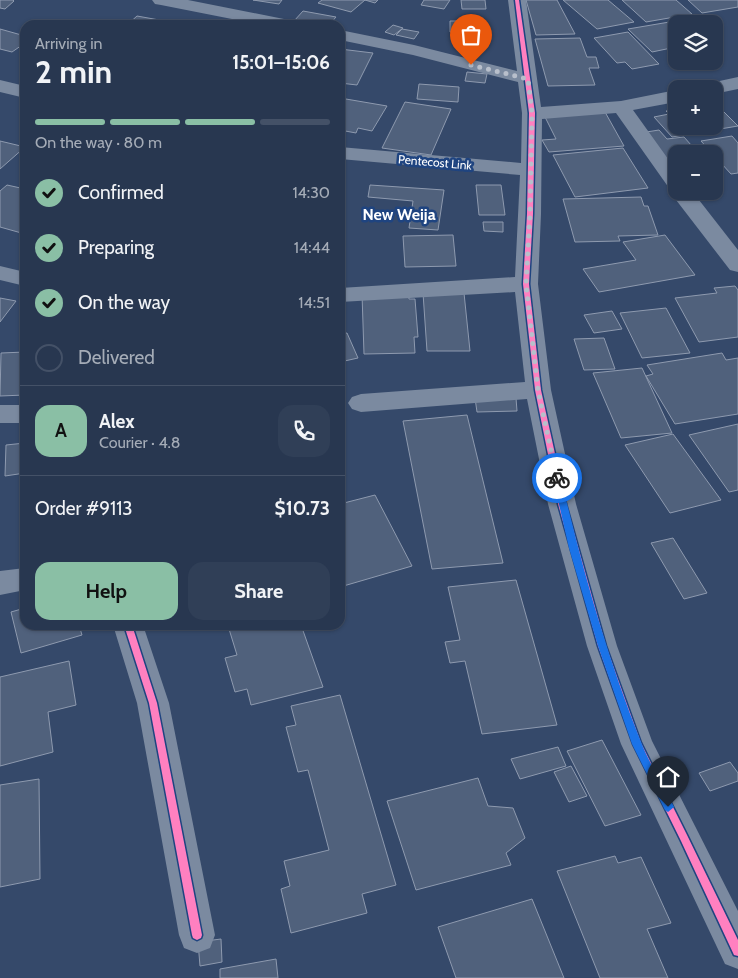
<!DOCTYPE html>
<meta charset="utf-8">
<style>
:root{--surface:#283750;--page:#303f57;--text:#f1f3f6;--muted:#a5acb7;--line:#445167;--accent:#8abfa5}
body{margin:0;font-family:Cabin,sans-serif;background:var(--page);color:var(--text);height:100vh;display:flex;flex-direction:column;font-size:19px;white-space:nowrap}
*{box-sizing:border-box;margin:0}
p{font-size:16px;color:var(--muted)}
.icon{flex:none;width:28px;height:28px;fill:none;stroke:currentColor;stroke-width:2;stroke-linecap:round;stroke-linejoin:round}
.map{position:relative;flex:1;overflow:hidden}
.panel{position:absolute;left:20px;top:20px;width:325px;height:610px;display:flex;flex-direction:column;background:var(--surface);border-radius:15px;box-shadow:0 1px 4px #0004,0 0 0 1px var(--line)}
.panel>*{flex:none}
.tools{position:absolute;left:668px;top:15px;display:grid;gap:10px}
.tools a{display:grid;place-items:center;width:55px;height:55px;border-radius:10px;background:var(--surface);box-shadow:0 1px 4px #0004,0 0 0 1px var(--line);font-size:25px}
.pin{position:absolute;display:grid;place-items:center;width:42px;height:42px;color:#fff;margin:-51px -21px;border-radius:50% 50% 50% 0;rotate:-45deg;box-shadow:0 0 5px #0007}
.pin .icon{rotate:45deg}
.courier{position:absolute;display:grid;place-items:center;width:50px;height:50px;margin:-25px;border:4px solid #1a73e8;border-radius:50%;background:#fff;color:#222;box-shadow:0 1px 6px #0007}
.overview em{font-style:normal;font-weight:800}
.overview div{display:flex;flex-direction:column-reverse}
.overview{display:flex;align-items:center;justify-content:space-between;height:85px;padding:0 15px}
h1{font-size:32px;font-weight:800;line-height:38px}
.bar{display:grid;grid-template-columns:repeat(4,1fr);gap:8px 5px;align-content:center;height:60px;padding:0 15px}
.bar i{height:6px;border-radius:4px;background:var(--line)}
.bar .selected{background:var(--accent)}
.bar p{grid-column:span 4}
.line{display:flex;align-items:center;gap:12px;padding:0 15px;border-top:1px solid var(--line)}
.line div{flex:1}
.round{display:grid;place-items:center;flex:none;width:52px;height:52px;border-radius:15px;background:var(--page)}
ol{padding:0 15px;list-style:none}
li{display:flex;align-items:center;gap:15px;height:55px}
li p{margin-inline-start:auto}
li .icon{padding:5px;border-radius:50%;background:var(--accent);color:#111;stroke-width:4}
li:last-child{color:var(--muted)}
li i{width:28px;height:28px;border:2px solid var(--line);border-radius:50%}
.action{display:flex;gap:10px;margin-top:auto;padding:10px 15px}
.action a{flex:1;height:58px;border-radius:15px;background:var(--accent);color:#111;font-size:20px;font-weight:800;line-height:58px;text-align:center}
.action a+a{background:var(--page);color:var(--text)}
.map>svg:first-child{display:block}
.building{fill:#50617c;stroke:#8e9aaf}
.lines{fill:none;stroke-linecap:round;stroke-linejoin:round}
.minor{fill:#7b8aa0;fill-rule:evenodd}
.cycleway-casing{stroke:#1f4480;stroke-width:3}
.cycleway{fill:#ff80c0;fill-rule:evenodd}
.route{fill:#1a73e8}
.done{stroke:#b8bfcb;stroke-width:5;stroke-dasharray:0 9}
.labels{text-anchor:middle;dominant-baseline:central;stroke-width:5;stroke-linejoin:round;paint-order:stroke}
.far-street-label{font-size:12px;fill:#fff;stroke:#1f4480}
.far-district-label{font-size:16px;font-weight:bold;fill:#fff;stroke:#1f4480}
</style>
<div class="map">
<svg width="738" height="978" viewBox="0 0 738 978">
<rect width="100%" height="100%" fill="#35496a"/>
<!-- building -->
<path class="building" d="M0,0H14L13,1H14L5,9L0,8Z
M253,0H282L279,4Z
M322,0H378L375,3L365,0L351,12L318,3Z
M424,0H450L444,9L421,5Z
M461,0H485L486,9H462Z
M526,0H557L575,34L536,35Z
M563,0H608L634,22L597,29Z
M622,0H676L692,14L646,22Z
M688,0H738V7L702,13Z
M303,11L336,17L329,25H314L294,21Z
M137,16L187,25H127Z
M699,17L707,24H676V47L652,52L628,29Z
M450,21H472V33L450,32Z
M393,25L403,28L394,35L385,32Z
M0,29L25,36V43L12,52L0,49Z
M402,29L419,32L414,39L396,35Z
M628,32L659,64L632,69L625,62L617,63L594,38Z
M580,38L587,57H596L599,68H589L595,85L548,86L535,39Z
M340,49L373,53L357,85L340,83Z
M467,72L487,74L485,83L465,81Z
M419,84L459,87L458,102L417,99Z
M340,98L387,106L372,131L358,128L356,133L340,130Z
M405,102L451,109L431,155L382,148Z
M714,102L738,126L672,137L654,117L669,114L666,111L676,110V126H714Z
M605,112L624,146L549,152L542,140L556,139L545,117Z
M659,130L667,139L684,137L699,154H676V175L640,133Z
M732,136L738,143V173L731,174L701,141Z
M0,141L25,147L0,169Z
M623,148L648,188L575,197L553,155Z
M7,185L25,189V234L0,227V191Z
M370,185L444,190L438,230L409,228L413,201L368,197Z
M476,185H501L505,215H479Z
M641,197L644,206H648L658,235L618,236L620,241L575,242L563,199Z
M483,222H503V232L484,231Z
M453,235L456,266L405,267L403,236Z
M665,235L695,275L599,292L583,269L636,260L623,242Z
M735,286L738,290V337L699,342L675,298L717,293L714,288Z
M408,293L409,299H415L418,337H414L415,353L364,354L362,294Z
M423,293H464L470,351H427Z
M0,298L16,301L0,322Z
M666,308L690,353L642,358L620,313Z
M612,311L622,329L594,333L584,315Z
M347,333L358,358L340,362V334Z
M604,338L615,369L584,370L574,339Z
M25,352V395L0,396L1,353Z
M722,353L726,360L738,358V414L675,424L646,376L653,374L647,365Z
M642,368L672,433L621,438L593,373Z
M475,398H516L517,411L477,412Z
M467,415L503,563L432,569L403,421Z
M738,424V490L729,492L689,435Z
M673,434L721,500L670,513L625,445Z
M25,443V473L5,476L6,445Z
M375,495L412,566L340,587V504Z
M673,538L707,593L684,599L651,543Z
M516,580L557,725L482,734L465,661L450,663L445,642L460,640L448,587Z
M25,608V625H79L82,635L21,653L11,612Z
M244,625H301L323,687L251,705L247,689L235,692L225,658L237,655L229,629Z
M69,661L76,705L48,712L53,752L0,766V677Z
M340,695L396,885L362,894L367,913L291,933L281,889L290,886L284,861L329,850L308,770L298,772L286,727L296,725L291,706Z
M602,740L641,815L605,826L567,751Z
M558,747L566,766L520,779L511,759Z
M730,762L738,773V781L710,791L699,773Z
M571,766L587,796L569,802L554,772Z
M478,778L488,806L513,808L525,838L506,853L511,865L416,890L387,801Z
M39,779L40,879L0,887V785Z
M615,856L618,863L641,857L671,923L647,929L668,978H600L557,871Z
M532,899L564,978H456L438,927Z
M221,939L222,962L200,966L198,942Z
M276,959L278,978H220V969Z"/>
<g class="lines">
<!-- minor -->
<path class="minor" d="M152,0H188L289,20L295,21L298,25H262L161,5L155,4Z
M508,0H526L541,107L621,101L676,90V102L633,110L676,170V191H692L738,250V272L730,270L673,196L670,191L672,189L669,188L616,113L542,119L541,214L538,284L551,390L576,504L617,646L652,741L738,911V969L725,964L621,744L587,646L548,504L527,399L361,412L352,409L348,403L352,397L361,394L525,382L515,292L340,302V288L515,277L520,175L340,159V147L521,163L522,113L518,82L413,55L340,40V30L414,45L517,71Z
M738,77V89L714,94V89H699L701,85Z
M0,80L25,86V98L0,92Z
M0,266L25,272V286L0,280Z
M0,405H25V423H0Z
M25,568V590L0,595V571Z
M113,625H143L169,703L215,935L210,948L197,953L184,948L179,935L137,703Z"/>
<defs>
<path id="cycleway" d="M515,0H519L535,113L533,214L529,284L541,390L566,504L606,646L641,743L687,835L738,940V956L734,955L681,841L633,744L598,646L558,504L535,390L523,284L527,214L529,113Z
M124,625H132L157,703L202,935L201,938L197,940L193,938L192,935L149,703Z"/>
</defs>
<!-- cycleway casing -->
<use href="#cycleway" class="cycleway-casing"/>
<!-- cycleway -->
<use href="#cycleway" class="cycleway"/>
</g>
<!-- route -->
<path class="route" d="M554,476H560L561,478C582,568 607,657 641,742C650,765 663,785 674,807L668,812L665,810L632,744L598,646L569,548L553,478Z"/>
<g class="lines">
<!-- done -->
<path class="done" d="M471,65L528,79L532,113L530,214L526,284L538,390L557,478"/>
</g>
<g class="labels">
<!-- far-street labels -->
<g class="far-street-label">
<text transform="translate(435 162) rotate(5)">Pentecost Link</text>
</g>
<!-- far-district labels -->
<g class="far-district-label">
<text x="399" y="214">New Weija</text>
</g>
</g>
</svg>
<div class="tools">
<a><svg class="icon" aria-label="layers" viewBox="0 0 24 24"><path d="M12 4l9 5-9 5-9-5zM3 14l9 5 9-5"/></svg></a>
<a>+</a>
<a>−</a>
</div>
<div class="pin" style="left:471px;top:65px;background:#ea580c"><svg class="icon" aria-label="bag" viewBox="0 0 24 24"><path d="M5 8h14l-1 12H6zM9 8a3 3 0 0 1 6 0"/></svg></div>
<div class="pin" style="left:668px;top:807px;background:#1f2937"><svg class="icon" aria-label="home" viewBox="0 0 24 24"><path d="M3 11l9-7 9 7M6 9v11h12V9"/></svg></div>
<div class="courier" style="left:557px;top:478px"><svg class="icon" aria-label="bike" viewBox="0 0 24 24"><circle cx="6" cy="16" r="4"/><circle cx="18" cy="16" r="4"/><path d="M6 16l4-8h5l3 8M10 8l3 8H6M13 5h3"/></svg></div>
<section class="panel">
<div class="overview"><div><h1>2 min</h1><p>Arriving in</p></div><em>15:01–15:06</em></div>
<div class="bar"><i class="selected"></i><i class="selected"></i><i class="selected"></i><i></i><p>On the way · 80 m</p></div>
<ol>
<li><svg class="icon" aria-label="check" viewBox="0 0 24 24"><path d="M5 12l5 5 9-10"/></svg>Confirmed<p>14:30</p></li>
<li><svg class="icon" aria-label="check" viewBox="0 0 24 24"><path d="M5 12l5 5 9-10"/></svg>Preparing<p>14:44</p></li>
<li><svg class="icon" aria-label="check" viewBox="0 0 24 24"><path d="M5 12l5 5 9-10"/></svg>On the way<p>14:51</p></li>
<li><i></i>Delivered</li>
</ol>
<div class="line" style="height:90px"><b class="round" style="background:var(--accent);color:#111">A</b><div><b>Alex</b><p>Courier · 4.8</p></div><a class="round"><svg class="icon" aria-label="phone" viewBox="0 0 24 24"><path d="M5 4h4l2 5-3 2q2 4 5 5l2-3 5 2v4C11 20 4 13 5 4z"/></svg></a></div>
<div class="line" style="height:65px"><div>Order #9113</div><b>$10.73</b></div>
<div class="action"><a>Help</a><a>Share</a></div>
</section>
</div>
